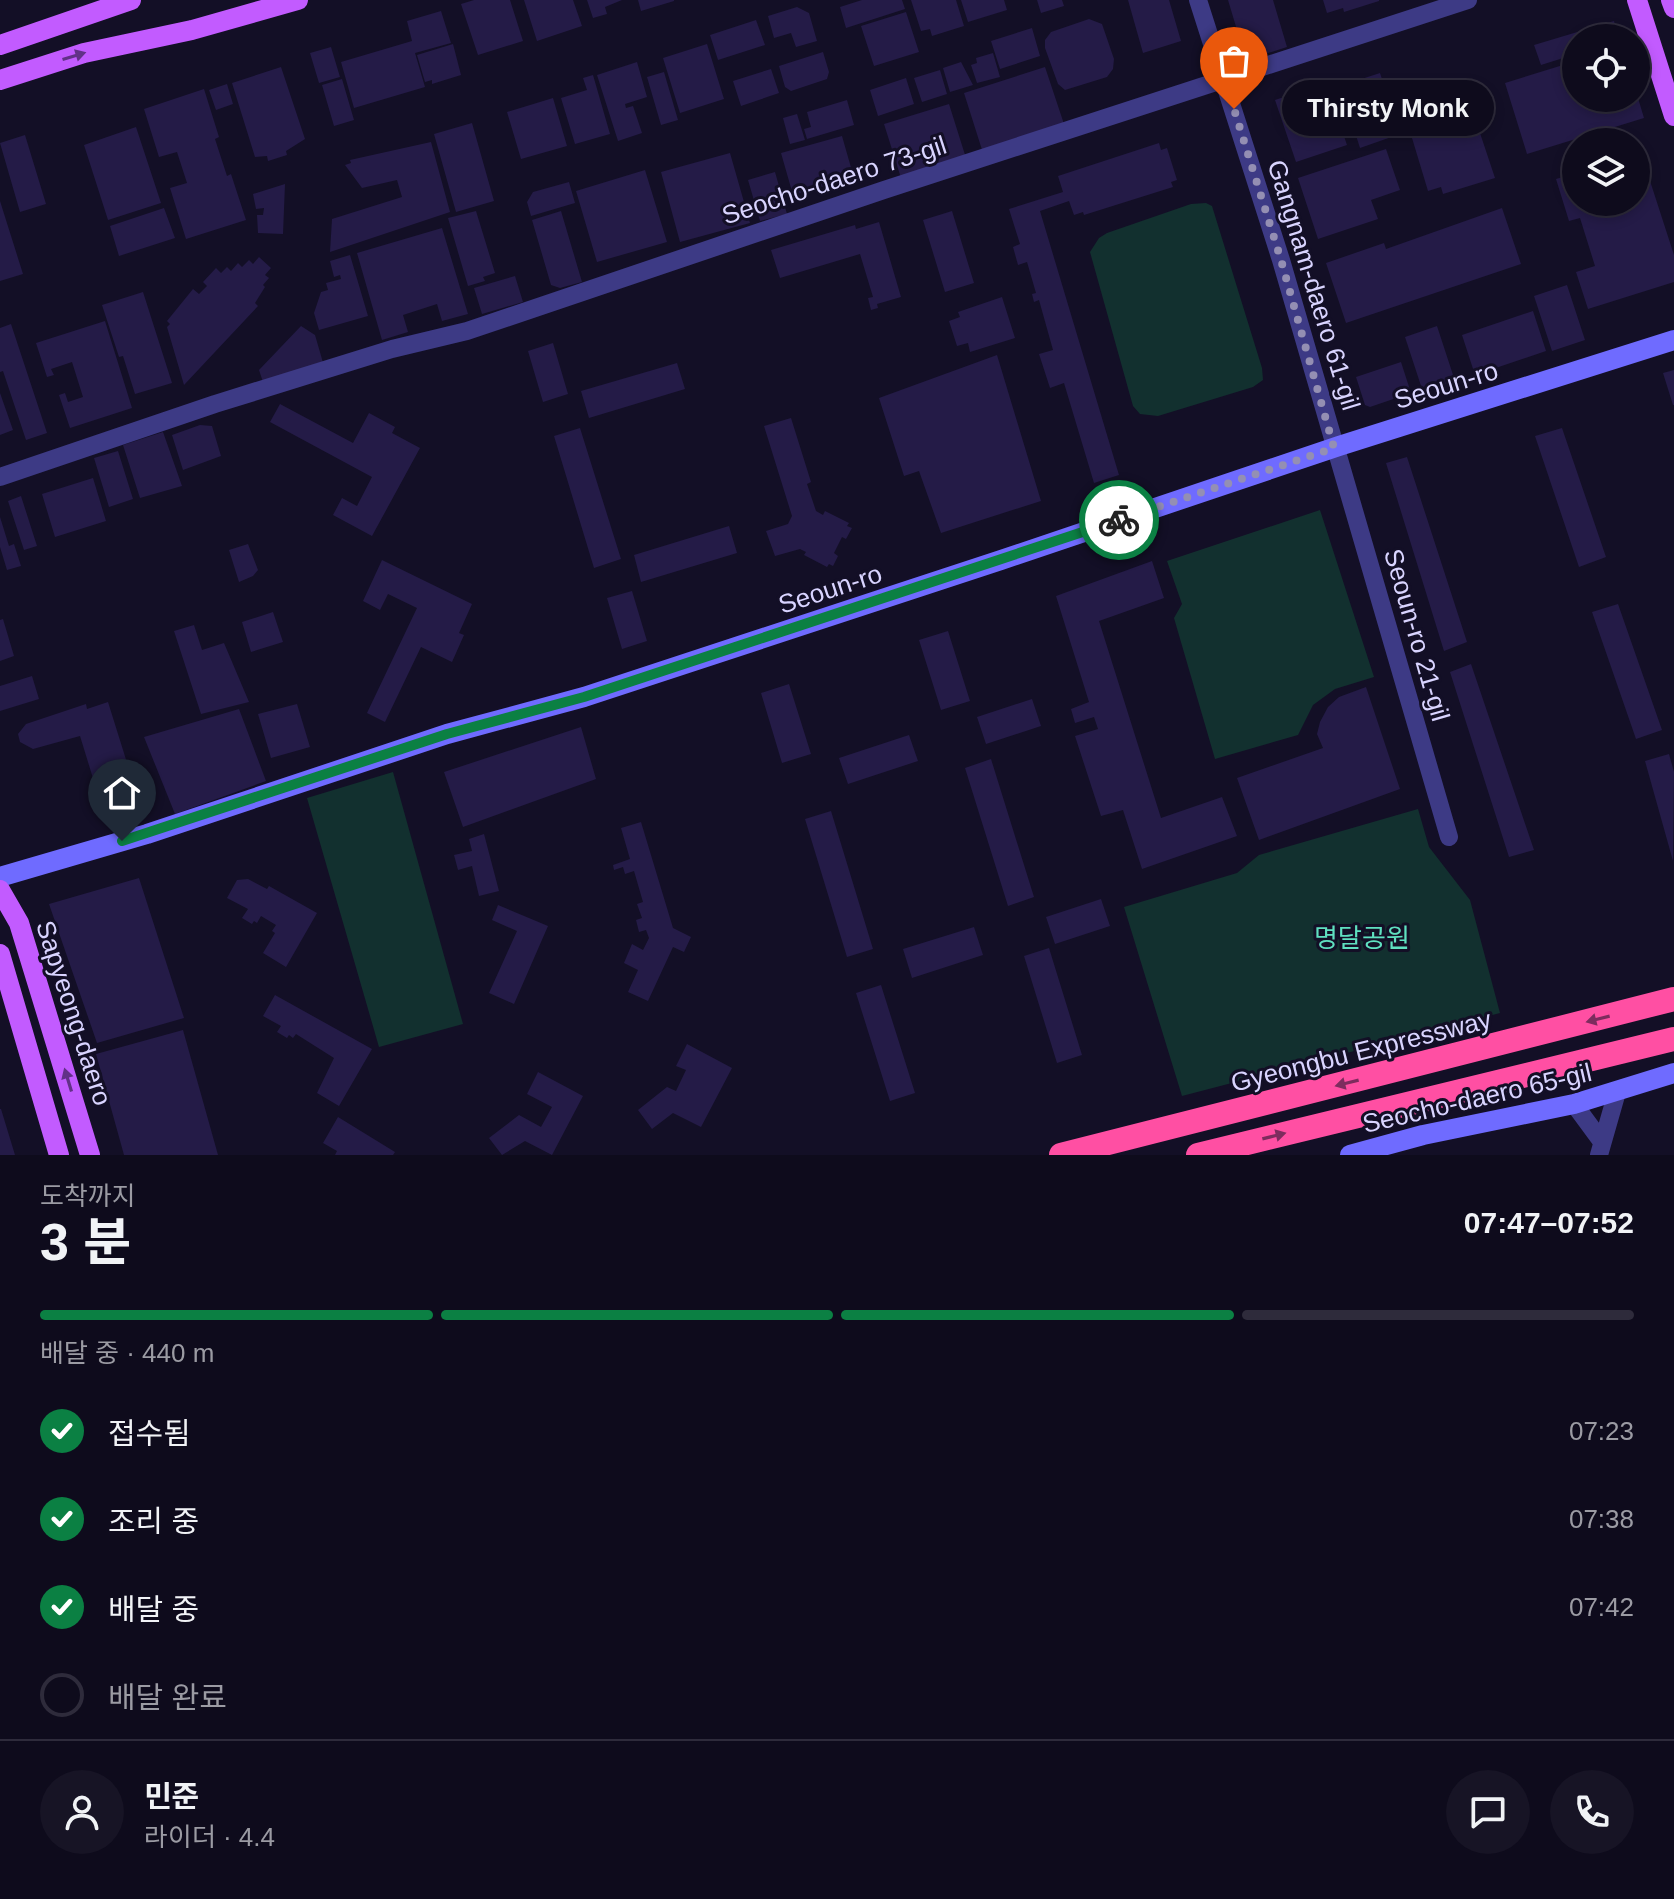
<!DOCTYPE html>
<html lang="ko">
<meta charset="utf-8">
<style>
:root{--surface:#0e0b1c;--page:#171425;--text:#f1f3f6;--muted:#9b9ba3;--line:#2e2b3b;--accent:#0b8043}
body{margin:0;font-family:Arial,"Noto Sans KR",sans-serif;background:var(--page);color:var(--text);height:100vh;display:flex;flex-direction:column;font-size:30px;white-space:nowrap}
*{box-sizing:border-box;margin:0}
p{font-size:26px;color:var(--muted)}
.icon{flex:none;width:44px;height:44px;fill:none;stroke:currentColor;stroke-width:2;stroke-linecap:round;stroke-linejoin:round}
.map{position:relative;height:1155px;overflow:hidden}
.side{display:flex;flex-direction:column;background:var(--surface);flex:1}
.side>*{flex:none}
.fabs{position:absolute;left:1562px;top:24px;display:grid;gap:16px}
.fabs a{display:grid;place-items:center;width:88px;height:88px;border-radius:50%;background:var(--surface);box-shadow:0 4px 12px #0003,0 0 0 2px var(--line);font-size:40px}
.pin{position:absolute;display:grid;place-items:center;width:68px;height:68px;color:#fff;margin:-82px -34px;border-radius:50% 50% 50% 0;rotate:-45deg;box-shadow:0 0 8px #0007}
.pin .icon{rotate:45deg}
.courier{position:absolute;display:grid;place-items:center;width:80px;height:80px;margin:-40px;border:6px solid #0b8043;border-radius:50%;background:#fff;color:#222;box-shadow:0 2px 10px #0007}
.bubble{position:absolute;height:56px;border-radius:28px;background:var(--surface);box-shadow:0 4px 12px #0003,0 0 0 2px var(--line);font-size:26px;font-weight:700;line-height:56px;text-align:center}
.headline em{font-style:normal;font-weight:700}
.headline div{display:flex;flex-direction:column-reverse}
.headline{display:flex;align-items:center;justify-content:space-between;height:136px;padding:0 40px}
h1{font-size:52px;font-weight:700;line-height:60px}
.bar{display:grid;grid-template-columns:repeat(4,1fr);gap:12px 8px;align-content:center;height:96px;padding:0 40px}
.bar i{height:10px;border-radius:6px;background:var(--line)}
.bar .selected{background:var(--accent)}
.bar p{grid-column:span 4}
.line{display:flex;align-items:center;gap:20px;padding:0 40px;border-top:2px solid var(--line)}
.line div{flex:1}
.round{display:grid;place-items:center;flex:none;width:84px;height:84px;border-radius:42px;background:var(--page)}
ol{padding:0 40px;list-style:none}
li{display:flex;align-items:center;gap:24px;height:88px}
li p{margin-inline-start:auto}
li .icon{padding:8px;border-radius:50%;background:var(--accent);color:#fff;stroke-width:4}
li:last-child{color:var(--muted)}
li i{width:44px;height:44px;border:4px solid var(--line);border-radius:50%}
.map>svg:first-child{display:block}
.green{fill:#12302f}
.building{fill:#241b47}
.lines{fill:none;stroke-linecap:round;stroke-linejoin:round}
.street{stroke:#3d3a85;stroke-width:18}
.secondary{stroke:#6f6bff;stroke-width:20}
.primary{stroke:#c25bff;stroke-width:20}
.highway{stroke:#ff4fa3;stroke-width:24}
.oneway{fill:#623188}
.oneway2{fill:#7d2c5e}
.done{stroke:#948fb3;stroke-width:8;stroke-dasharray:0 14.4}
.route{stroke:#0b8043;stroke-width:10}
.labels{text-anchor:middle;dominant-baseline:central;stroke-width:6;stroke-linejoin:round;paint-order:stroke}
.street-label{font-size:26px;fill:#d9d4ff;stroke:#130f26}
.park-label{font-size:26px;fill:#5fe0c0;stroke:#130f26}
</style>
<div class="map">
<svg width="1674" height="1155" viewBox="0 0 1674 1155">
<rect width="100%" height="100%" fill="#130f26"/>
<!-- green -->
<path class="green" d="M1206,203L1212,206L1262,368L1263,380L1253,387L1158,416L1140,414L1133,406L1090,252L1099,238L1107,233L1191,204Z
M1320,510L1374,677L1335,689L1313,705L1298,735L1215,759L1174,618L1182,604L1167,561Z
M393,772L463,1024L379,1047L307,798Z
M1418,809L1429,847L1470,900L1500,1013L1182,1096L1124,907L1237,873L1259,855Z"/>
<!-- building -->
<path class="building" d="M474,0H510L523,41L478,55L461,4Z
M524,0H573L582,26L537,41Z
M587,0H622L605,7L607,14L593,18Z
M638,0H674V1L641,11Z
M862,0H902L905,9L846,28L840,7Z
M911,0H956L964,26L932,36L930,29L921,31Z
M961,0H1004L1007,10L968,22Z
M1037,0H1062L1064,6L1041,13Z
M1128,0H1169L1181,41L1143,53Z
M1228,0H1273L1287,47L1246,60Z
M1323,0H1379V1L1344,12L1343,8L1327,13Z
M797,7L809,13L817,41L796,47L791,33L774,38L768,16Z
M441,11L451,43L415,53L425,87L354,108L341,62L412,41L407,21Z
M906,12L919,52L874,66L861,26Z
M1089,19L1102,24L1114,59L1113,69L1107,77L1065,90L1058,84L1045,48V40L1051,32Z
M756,20L765,45L718,60L710,35Z
M1614,21L1618,36L1576,38V54L1541,65L1534,45Z
M1032,28L1040,56L1000,69L991,41Z
M453,44L461,75L432,84V80L425,82L417,55Z
M707,44L724,99L680,113L663,58Z
M331,47L340,77L319,83L310,53Z
M823,52L829,72L827,79L791,91L785,87L779,66Z
M993,53L1000,77L977,83L971,65L977,63L976,58Z
M1576,61V98H1638L1644,118L1527,154L1505,83Z
M637,62L647,97L625,104L626,108L633,106L642,133L618,141L597,75Z
M961,62L973,85L950,92L943,68Z
M281,67L305,139L286,151L287,155L268,161L267,156L255,157L232,83Z
M1045,67L1065,127L983,153L964,93Z
M771,69L779,93L741,106L733,81Z
M940,70L947,94L922,102L914,78Z
M664,72L678,120L661,125L647,77Z
M1380,73L1400,134L1360,148L1340,86Z
M593,75L610,134L575,144L561,98L587,90L583,78Z
M906,78L914,104L878,116L870,90Z
M1428,78L1438,111L1400,122L1390,90Z
M342,79L354,120L334,126L322,85Z
M1326,83L1347,145L1296,162L1275,100Z
M227,84L233,104L216,110L209,90Z
M204,89L219,137L215,139L227,176L231,174L246,220L186,239L170,188L187,183L177,152L159,157L144,109Z
M553,98L567,146L521,159L507,112Z
M847,100L854,125L807,139L804,129L811,127L807,112Z
M949,104L966,158L901,178L884,124Z
M1453,113L1459,130L1477,124L1495,178L1443,194L1441,187L1428,191L1409,128Z
M797,114L805,140L790,144L783,118Z
M472,123L494,201L456,212L434,134Z
M136,127L161,203L108,220L84,145Z
M25,135L46,204L20,212L0,143Z
M842,136L854,178L793,195L781,153Z
M431,142L450,212L330,252L332,219L402,197L397,180L362,188L345,165L351,163L350,160Z
M1159,143L1161,150L1167,148L1177,180L1171,182L1173,187L1084,215L1083,212L1074,215L1069,201L1040,211L1119,475L1094,483L1064,383L1050,388L1039,354L1053,350L1039,300L1034,302L1032,294L1036,293L1027,262L1018,265L1013,247L1020,244L1009,209L1063,192L1058,176Z
M1386,149L1400,190L1371,200L1378,219L1318,239L1298,178Z
M730,153L750,223L680,242L661,172Z
M1641,153L1674,255V282L1588,309L1576,272L1595,266L1580,218L1569,221L1556,179L1576,173V202H1636V154Z
M645,170L667,242L597,262L576,191Z
M775,172L787,214L760,221L748,180Z
M569,182L575,203L531,216L527,202L533,192Z
M285,184L283,234L258,233L257,215H263L264,208L256,209L253,194Z
M0,201L23,274L0,281Z
M164,208L175,238L119,256L110,226Z
M1502,208L1521,264L1346,323L1326,263L1384,243L1386,249Z
M476,211L495,273L483,277L485,281L468,286L448,218Z
M561,211L582,282L560,288L551,285L532,220Z
M952,211L974,283L945,292L923,220Z
M879,222L901,297L877,304L878,308L871,310L868,298L873,297L860,254L780,278L771,250L855,225L856,229Z
M442,228L468,314L442,321L437,304L403,315L408,332L382,340L357,253Z
M350,255L368,316L319,330L314,313L321,292L328,290L326,283L341,279L340,275L334,277L330,261Z
M259,257L271,268L265,275L269,278L263,285L265,287L255,303L258,306L184,385L167,327L170,324L167,321L193,289L199,294L207,286L203,282L216,268L221,273L227,267L231,271L238,263L242,267L249,260L253,264Z
M515,276L523,302L482,314L474,288Z
M1567,285L1585,340L1552,351L1534,296Z
M143,292L172,383L135,394L123,356L119,357L102,305Z
M1002,297L1015,338L970,352L968,343L957,346L949,321L960,317L958,312Z
M1533,311L1546,351L1475,375L1462,335Z
M105,321L132,408L70,428L59,395L65,393L68,402L83,397L72,362L51,369L54,375L47,377L36,343Z
M11,324L47,433L26,440L3,371L0,372V328Z
M301,326L315,335L324,366L263,382L259,370Z
M1437,326L1455,381L1423,392L1405,337Z
M553,343L568,394L543,402L528,351Z
M997,355L1041,501L941,533L919,471L904,476L879,398Z
M1401,362L1411,393L1370,407L1365,405L1356,377Z
M677,363L685,389L589,418L581,391Z
M1674,370V405H1673L1663,373Z
M0,393L13,430L0,435Z
M280,404L353,443L369,413L395,427L392,433L420,448L372,536L333,515L342,498L357,506L372,477L270,422Z
M791,418L811,482L807,484L816,511L823,515L825,511L849,523L847,526L852,528L846,539L842,537L834,553L838,556L833,566L829,564L827,567L804,555L806,552L800,549L775,556L766,531L788,524L792,516L764,426Z
M200,425L212,426L221,456L183,470L172,435Z
M580,428L621,559L594,568L554,436Z
M1562,428L1606,557L1579,567L1535,436Z
M163,432L182,486L140,498L123,445Z
M118,451L133,499L109,507L94,458Z
M1407,457L1467,642L1444,651L1386,463Z
M93,478L106,521L55,537L42,494Z
M21,496L37,546L24,550L8,501Z
M0,517L9,546L14,544L21,566L7,570L0,547Z
M729,526L737,553L641,582L634,555Z
M248,544L258,570L253,576L239,582L229,550Z
M382,560L472,604L459,633L464,635L452,662L421,647L385,722L367,713L417,608L388,594L380,610L363,601Z
M1152,561L1164,598L1099,621L1161,818L1222,797L1237,836L1142,869L1123,810L1101,816L1075,736L1098,729L1094,717L1075,723L1071,709L1089,702L1056,596Z
M632,591L647,641L622,649L607,598Z
M1618,604L1662,730L1636,739L1592,612Z
M273,612L283,642L251,652L242,622Z
M3,619L14,656L0,661V620Z
M194,625L202,650L224,643L249,702L201,714L174,631Z
M948,631L970,701L941,710L919,640Z
M1471,664L1534,850L1509,857L1450,672Z
M32,676L39,699L0,711V686Z
M789,684L811,754L782,763L761,693Z
M1366,687L1400,789L1259,840L1237,778L1323,748L1317,734L1320,722L1328,707L1339,697Z
M1032,699L1041,726L986,744L977,717Z
M108,702L139,801L130,804L123,812L104,814L80,736L33,749L20,742L18,734L26,724L86,704L87,709Z
M297,704L310,747L271,758L258,714Z
M239,709L266,781L175,814L144,737Z
M581,727L596,779L463,827L444,772Z
M909,735L918,761L848,784L839,758Z
M1669,754L1674,772L1673,861L1645,761Z
M991,759L1034,897L1008,906L965,768Z
M831,811L873,949L847,957L805,819Z
M641,822L673,928L691,937L684,952L673,947L648,1001L628,992L638,970L624,963L632,944L643,950L649,938L646,930L639,932L636,920L642,918L637,904L643,902L634,871L625,874L623,867L614,870L613,865L630,859L621,828Z
M484,834L499,891L479,896L472,866L458,870L454,855L472,851L469,839Z
M139,878L184,1018L97,1043L49,904Z
M248,879L267,889L269,886L317,913L286,967L263,953L275,933L272,931L276,925L261,916L257,923L254,921L252,924L242,918L248,909L227,898L237,880Z
M1101,899L1110,926L1055,944L1046,917Z
M498,905L548,926L514,1004L489,993L517,931L492,920Z
M974,927L983,955L912,978L903,949Z
M1049,948L1082,1055L1057,1063L1024,956Z
M881,985L915,1093L890,1101L856,993Z
M275,995L372,1049L339,1106L317,1093L334,1058L296,1034L293,1038L289,1035L287,1038L277,1032L281,1026L263,1016Z
M183,1030L218,1155H124L96,1054Z
M687,1044L732,1068L701,1127L673,1113L652,1129L638,1110L667,1087L676,1091L686,1070L676,1066Z
M538,1072L583,1096L552,1155L525,1141L502,1155L489,1138L519,1115L541,1127L552,1107L527,1094Z
M0,1109H1L15,1155H0Z
M338,1117L395,1152L393,1155H335L337,1151L323,1143Z"/>
<g class="lines">
<!-- street -->
<path class="street" d="M1198,0L1281,260L1449,837
M0,477L215,404L392,349L467,331L884,190L1468,0
M1574,1104L1602,1142
M1599,1155L1617,1092"/>
<!-- secondary -->
<path class="secondary" d="M0,877L147,834L447,734L584,697L1001,560L1339,446L1674,340
M1350,1155L1423,1135L1574,1104L1674,1073"/>
<!-- primary -->
<path class="primary" d="M1637,0L1674,116
M1671,0L1674,8
M0,45L131,0
M0,80L84,53L192,30L298,0
M0,890L19,923L90,1155
M0,954L59,1155"/>
<!-- highway -->
<path class="highway" d="M1061,1155L1674,999
M1198,1155L1674,1039"/>
</g>
<!-- one-way arrows -->
<defs><path id="oneway-solid" d="M-6-.8H1V-3.2L6.5 0L1 3.2V.8H-6Z" transform="scale(2)"/></defs>
<g class="oneway">
<use href="#oneway-solid" transform="translate(74 56) rotate(-17)"/>
<use href="#oneway-solid" transform="translate(68 1080) rotate(-107)"/>
</g>
<g class="oneway2">
<use href="#oneway-solid" transform="translate(1598 1019) rotate(166)"/>
<use href="#oneway-solid" transform="translate(1347 1083) rotate(166)"/>
<use href="#oneway-solid" transform="translate(1274 1136) rotate(-14)"/>
</g>
<g class="lines">
<!-- done -->
<path class="done" d="M1119,520L1334,448L1281,260L1234,109"/>
<!-- route -->
<path class="route" d="M122,841L447,734L584,697L1119,520"/>
</g>
<g class="labels">
<!-- street labels -->
<g class="street-label">
<text transform="translate(834 180) rotate(-18)">Seocho-daero 73-gil</text>
<text transform="translate(1314 285) rotate(73)">Gangnam-daero 61-gil</text>
<text transform="translate(1446 385) rotate(-17)">Seoun-ro</text>
<text transform="translate(830 589) rotate(-18)">Seoun-ro</text>
<text transform="translate(1417 635) rotate(74)">Seoun-ro 21-gil</text>
<text transform="translate(74 1013) rotate(72)">Sapyeong-daero</text>
<text transform="translate(1361 1051) rotate(-14)">Gyeongbu Expressway</text>
<text transform="translate(1477 1098) rotate(-13)">Seocho-daero 65-gil</text>
</g>
<!-- park labels -->
<g class="park-label">
<text x="1362" y="938">명달공원</text>
</g>
</g>
</svg>
<div class="fabs">
<a><svg class="icon" aria-label="locate" viewBox="0 0 24 24"><circle cx="12" cy="12" r="6"/><path d="M12 2v4M12 18v4M2 12h4M18 12h4"/></svg></a>
<a><svg class="icon" aria-label="layers" viewBox="0 0 24 24"><path d="M12 4l9 5-9 5-9-5zM3 14l9 5 9-5"/></svg></a>
</div>
<div class="pin" style="left:1234px;top:109px;background:#ea580c"><svg class="icon" aria-label="bag" viewBox="0 0 24 24"><path d="M5 8h14l-1 12H6zM9 8a3 3 0 0 1 6 0"/></svg></div>
<div class="pin" style="left:122px;top:841px;background:#1f2937"><svg class="icon" aria-label="home" viewBox="0 0 24 24"><path d="M3 11l9-7 9 7M6 9v11h12V9"/></svg></div>
<div class="courier" style="left:1119px;top:520px"><svg class="icon" aria-label="bike" viewBox="0 0 24 24"><circle cx="6" cy="16" r="4"/><circle cx="18" cy="16" r="4"/><path d="M6 16l4-8h5l3 8M10 8l3 8H6M13 5h3"/></svg></div>
<div class="bubble" style="left:1282px;top:80px;width:212px">Thirsty Monk</div>
</div>
<section class="side">
<div class="headline"><div><h1>3 분</h1><p>도착까지</p></div><em>07:47–07:52</em></div>
<div class="bar"><i class="selected"></i><i class="selected"></i><i class="selected"></i><i></i><p>배달 중 · 440 m</p></div>
<ol>
<li><svg class="icon" aria-label="check" viewBox="0 0 24 24"><path d="M5 12l5 5 9-10"/></svg>접수됨<p>07:23</p></li>
<li><svg class="icon" aria-label="check" viewBox="0 0 24 24"><path d="M5 12l5 5 9-10"/></svg>조리 중<p>07:38</p></li>
<li><svg class="icon" aria-label="check" viewBox="0 0 24 24"><path d="M5 12l5 5 9-10"/></svg>배달 중<p>07:42</p></li>
<li><i></i>배달 완료</li>
</ol>
<div class="line" style="height:144px"><a class="round"><svg class="icon" aria-label="person" viewBox="0 0 24 24"><circle cx="12" cy="8" r="4"/><path d="M4 21q1-7 8-7t8 7"/></svg></a><div><b>민준</b><p>라이더 · 4.4</p></div><a class="round"><svg class="icon" aria-label="chat" viewBox="0 0 24 24"><path d="M4 5h16v11H9l-5 4z"/></svg></a><a class="round"><svg class="icon" aria-label="phone" viewBox="0 0 24 24"><path d="M5 4h4l2 5-3 2q2 4 5 5l2-3 5 2v4C11 20 4 13 5 4z"/></svg></a></div>
</section>
